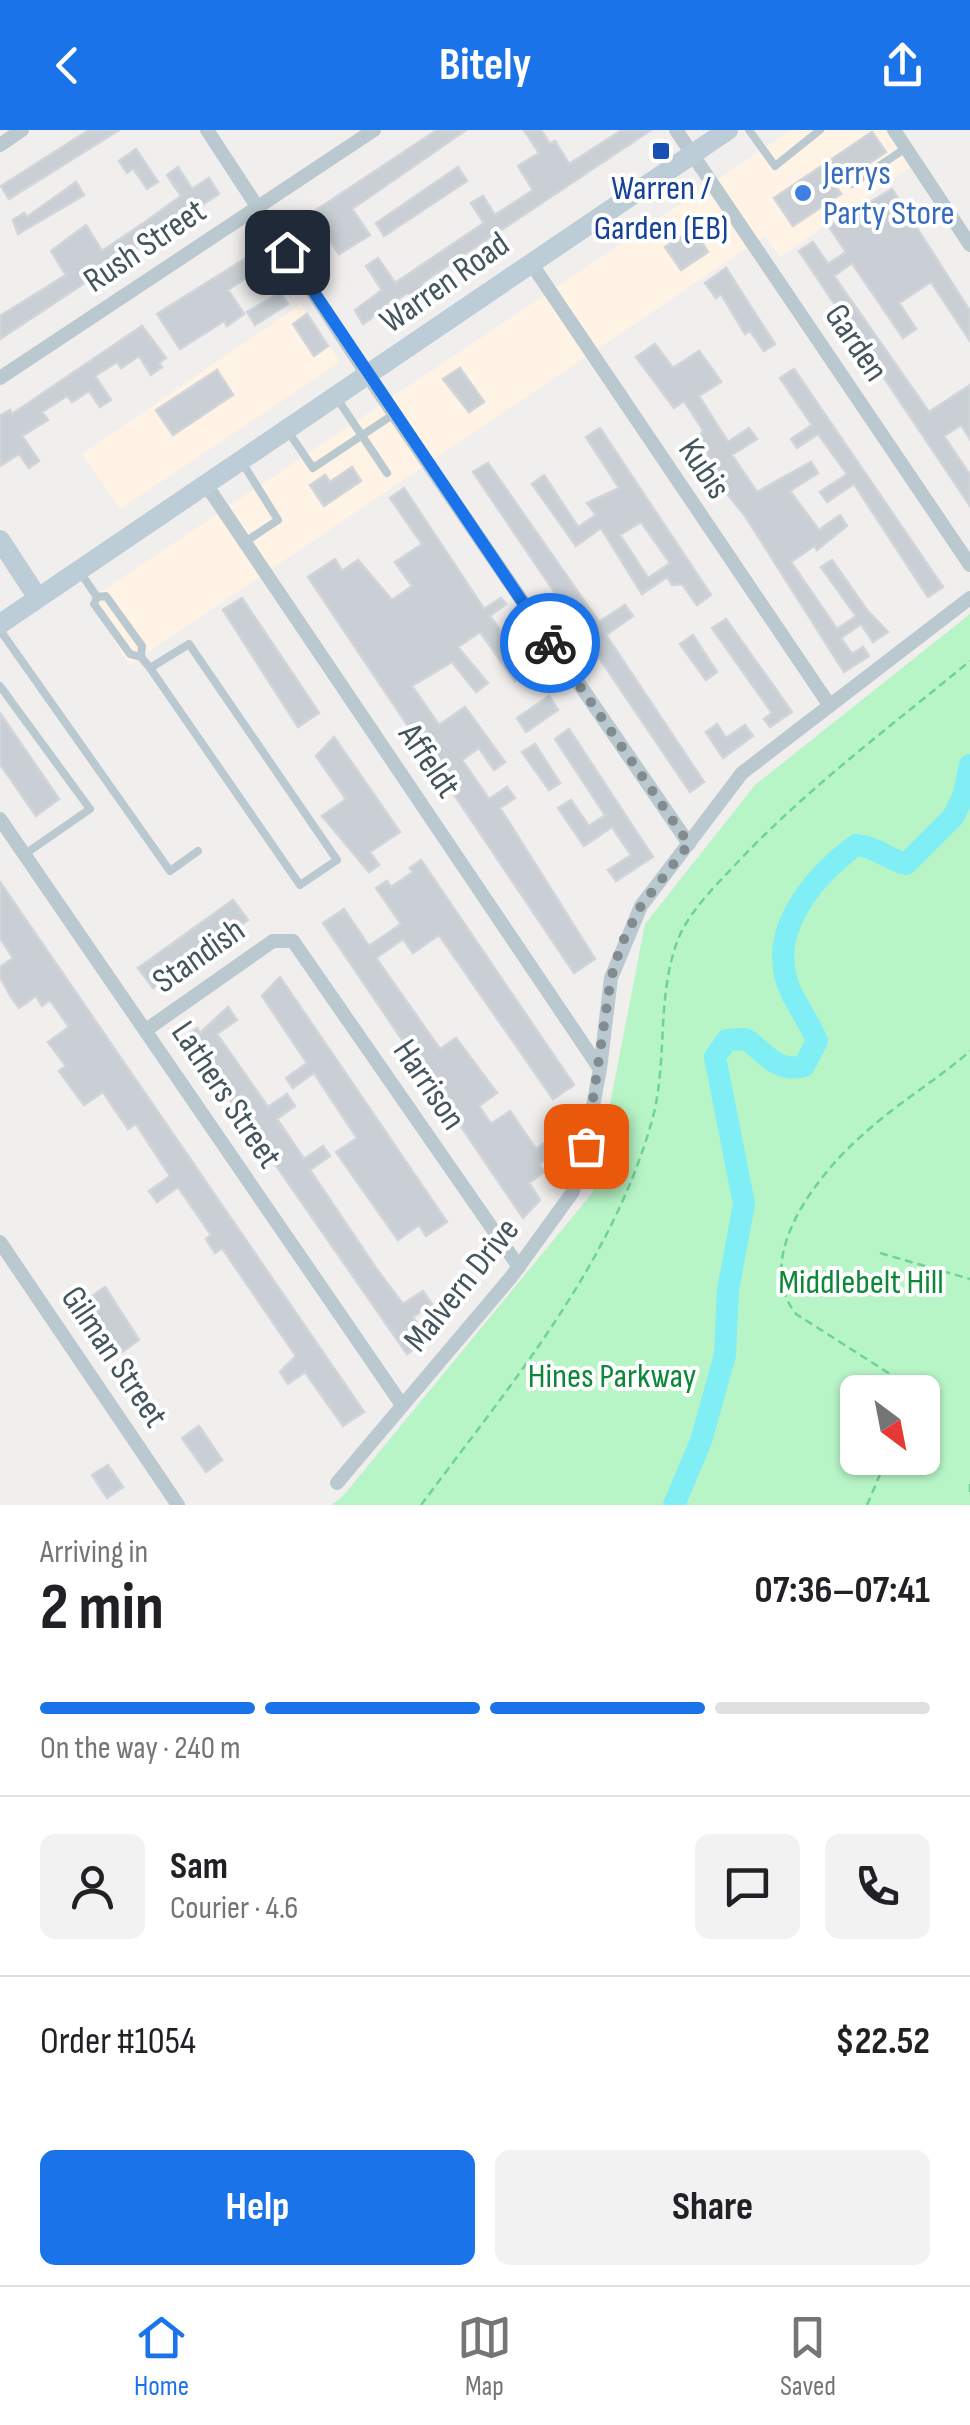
<!DOCTYPE html>
<meta charset="utf-8">
<style>
:root{--surface:#fff;--page:#f2f2f2;--text:#202124;--muted:#757577;--line:#e0e0e0;--accent:#1a73e8}
body{margin:0;font-family:"Sofia Sans Condensed",sans-serif;background:var(--page);color:var(--text);height:100vh;display:flex;flex-direction:column;font-size:38px;white-space:nowrap}
*{box-sizing:border-box;margin:0}
p{font-size:32px;color:var(--muted)}
.icon{flex:none;width:55px;height:55px;fill:none;stroke:currentColor;stroke-width:2;stroke-linecap:round;stroke-linejoin:round}
.map{position:relative;height:1375px;overflow:hidden}
.sheet{display:flex;flex-direction:column;background:var(--surface);flex:1}
.sheet>*{flex:none}
.needle{width:65px;rotate:148deg}
.fabs{position:absolute;left:840px;top:1245px;display:grid;gap:20px}
.fabs a{display:grid;place-items:center;width:100px;height:100px;border-radius:15px;background:var(--surface);box-shadow:0 2px 8px #0004;font-size:50px}
.pin{position:absolute;display:grid;place-items:center;width:85px;height:85px;color:#fff;margin:-42px;border-radius:20px;box-shadow:0 5px 15px #0006}
.courier{position:absolute;display:grid;place-items:center;width:100px;height:100px;margin:-50px;border:8px solid #1a73e8;border-radius:50%;background:#fff;color:#222;box-shadow:0 2px 12px #0007}
.headline em{font-style:normal;font-weight:700}
.headline div{display:flex;flex-direction:column-reverse}
.headline{display:flex;align-items:center;justify-content:space-between;height:170px;padding:0 40px}
h1{font-size:65px;font-weight:700;line-height:75px}
.bar{display:grid;grid-template-columns:repeat(4,1fr);gap:15px 10px;align-content:center;height:120px;padding:0 40px}
.bar i{height:12px;border-radius:8px;background:var(--line)}
.bar .current{background:var(--accent)}
.bar p{grid-column:span 4}
.line{display:flex;align-items:center;gap:25px;padding:0 40px;border-top:2px solid var(--line)}
.line div{flex:1}
.round{display:grid;place-items:center;flex:none;width:105px;height:105px;border-radius:15px;background:var(--page)}
.action{display:flex;gap:20px;margin-top:auto;padding:20px 40px}
.action a{flex:1;height:115px;border-radius:15px;background:var(--accent);color:#fff;font-size:40px;font-weight:700;line-height:115px;text-align:center}
.action a+a{background:var(--page);color:var(--text)}
header{display:flex;justify-content:space-between;align-items:center;height:130px;padding:0 40px;background:var(--accent);color:#fff;font-size:45px;font-weight:700}
.dock{display:flex;justify-content:space-around;align-items:center;height:140px;border-top:2px solid var(--line);background:var(--surface);font-size:28px;color:var(--muted)}
.dock a{display:grid;justify-items:center;gap:5px}
.dock .current{color:var(--accent)}
.map>svg:first-child{display:block}
.commercial{fill:#fef3e5}
.green{fill:#b7f4c6;fill-rule:evenodd}
.lines{fill:none;stroke-linecap:round;stroke-linejoin:round}
.river{stroke:#80eef5;stroke-width:22}
.building{fill:#c9cfd4;stroke:#d1d5da;stroke-width:2.5;fill-rule:evenodd}
.path{stroke:#6cd591;stroke-width:2.5;stroke-dasharray:8 5;stroke-linecap:butt}
.lane{stroke:#bac9cf;stroke-width:8}
.street{stroke:#bac9cf;stroke-width:14}
.secondary{stroke:#bccdd7;stroke-width:20}
.done{stroke:#818b90;stroke-width:10;stroke-dasharray:0 18}
.route{stroke:#1a73e8;stroke-width:12}
.transit-dot{fill:#1a4fb4;stroke:#fff;stroke-width:4}
.shop-dot{fill:#3f7fe0;stroke:#fff;stroke-width:4}
.labels{text-anchor:middle;dominant-baseline:central;stroke-width:8;stroke-linejoin:round;paint-order:stroke}
.shop-label{font-size:35px;fill:#366cbe;stroke:#fff;text-anchor:start}
.transit-label{font-size:35px;fill:#164399;stroke:#fff}
.street-label{font-size:35px;fill:#44555e;stroke:#fff}
.park-label{font-size:35px;fill:#0d8738;stroke:#fff}
</style>
<header><svg class="icon" aria-label="back" viewBox="0 0 24 24"><path d="M15 5l-7 7 7 7"/></svg>Bitely<svg class="icon" aria-label="share" viewBox="0 0 24 24"><path d="M12 15V3M7 8l5-5 5 5M5 13v7h14v-7"/></svg></header>
<div class="map">
<svg width="970" height="1375" viewBox="0 0 970 1375">
<rect width="100%" height="100%" fill="#f1eeee"/>
<!-- commercial -->
<path class="commercial" d="M791,0H902L922,29L780,127L765,106L129,535L89,470Z
M301,174L340,232L120,379L82,324Z"/>
<!-- green -->
<path class="green" d="M970,484V1375H331L343,1366L593,1062L645,794L755,655ZM858,1262H922V1328H858Z"/>
<g class="lines">
<!-- river -->
<path class="river" d="M674,1375L701,1311L725,1225L728,1160L744,1074L715,927L727,910L746,909C767,924 776,943 804,936L817,911C810,893 799,879 791,862C764,804 812,748 856,715C875,716 888,729 906,734L953,687L963,667L970,635"/>
</g>
<!-- building -->
<path class="building" d="M89,0H119L9,69L1,56Z
M437,0H466L352,79L370,105L339,124L322,98L305,109L295,94Z
M524,0H541L550,14L555,11L569,34L622,0H651L422,153L425,158L414,165L407,163L363,194L355,180L382,160L366,136L378,128L395,153L484,93L471,73L483,66L495,85L533,60L518,36L539,23Z
M872,2L886,22L847,48L837,58L841,64L793,96L774,68Z
M136,19L158,52L147,59L133,38L127,43L119,31Z
M178,37L192,59L209,48L219,64L0,209V186L66,145L51,121L86,95L102,121L145,92L181,66L167,45Z
M458,37L467,51L384,106L376,93Z
M76,52L84,65L18,104L13,90L24,83L27,87Z
M892,59L970,181V211L931,152L899,173L916,199L903,208L852,133L834,146L929,282L970,255V309L961,295L944,306L970,345V376L799,121L813,112L828,134L846,122L829,97Z
M693,99L708,122L681,140L665,117Z
M259,120L268,133L228,160L244,184L227,196L224,191L180,219L157,184Z
M726,138L775,214L764,221L750,201L745,204L721,164L716,168L705,153Z
M280,163L288,174L255,195L247,182Z
M307,184L328,216L314,226L293,194Z
M142,196L166,228L159,233L162,237L151,245L139,226L121,238L117,232L95,246L111,270L100,277L89,261L72,272L67,266L42,282L48,290L22,306L39,331L29,338L19,324L0,336V286L10,280L12,284Z
M655,214L673,238L699,221L713,240L721,252L699,266L728,312L749,298L757,309L732,325L757,362L811,332L818,343L790,361L819,400L840,385L847,396L817,420L814,416L791,432L837,499L856,486L821,437L832,430L867,480L888,502L873,512L861,494L841,508L852,524L863,517L869,526L844,542L745,386L715,349L719,346L699,308L703,300L684,271L674,278L636,227Z
M460,238L484,272L469,282L443,249Z
M794,239L943,457L928,467L854,354L827,372L820,362L847,344L818,304L797,318L791,309L812,295L780,248Z
M217,240L233,265L173,305L156,280Z
M600,298L711,465L697,475L682,454L672,455L667,447L642,464L601,398L576,416L532,354L544,345L578,397L596,385L587,373L619,358L586,307ZM641,392L670,433L648,448L620,405Z
M488,333L599,492L625,475L633,486L606,505L704,652L690,662L473,342Z
M352,337L361,351L324,376L310,355L325,345L330,352Z
M404,358L484,479L501,468L506,474L490,486L530,541L515,551L480,502L458,517L488,553L476,562L452,532L412,556L439,595L465,577L505,632L494,640L479,618L462,630L489,669L507,657L515,668L500,678L595,829L574,843L308,447L335,429L342,441L358,430L392,470L412,456L395,432L422,414L390,368Z
M242,468L319,583L298,597L223,480Z
M726,489L792,582L770,597L764,589L772,583L712,498Z
M693,505L717,542L706,550L680,514Z
M549,566L558,580L526,602L517,588Z
M0,583L59,669L36,686L0,634Z
M717,594L726,608L745,595L753,606L723,628L706,602Z
M569,599L653,727L616,751L608,740L631,725L612,697L584,716L558,678L571,670L589,696L605,685L555,609Z
M334,607L400,702L370,722L379,735L369,742L322,686L346,669L316,626Z
M535,614L560,653L549,660L522,622Z
M421,730L574,955L553,969L439,805L413,823L403,809L376,828L440,919L456,908L497,963L479,976L491,994L510,981L536,1019L556,1005L564,1017L539,1034L544,1042L529,1053L540,1070L523,1088L323,793L344,779L369,816L401,794L376,758L387,751L391,757L413,742L410,738Z
M0,752L364,1282L343,1296L305,1242L288,1254L280,1242L296,1226L222,1118L215,1123L206,1109L211,1105L178,1057L157,1072L149,1061L170,1046L136,994L128,999L103,962L84,975L59,941L66,936L48,912L69,897L50,870L42,876L36,866L19,878L11,867L0,847V837L13,828L0,808Z
M233,770L248,790L153,858L138,838Z
M280,847L447,1092L426,1106L419,1095L398,1110L336,1022L357,1008L314,943L293,958L286,948L307,933L262,866Z
M228,877L237,890L217,904L268,977L287,964L295,976L277,989L304,1029L323,1016L330,1026L310,1040L378,1141L403,1174L423,1161L432,1174L413,1187L428,1210L407,1224L186,906L197,898L200,903Z
M105,1157L139,1210L119,1224L84,1172Z
M199,1296L222,1330L206,1342L182,1308Z
M108,1335L123,1357L107,1368L92,1345Z"/>
<g class="lines">
<!-- path -->
<path class="path" d="M880,1123L970,1149
M906,1262L898,1249L796,1184C750,1126 822,1039 867,1001C899,972 937,950 970,921
M970,1354V1367
M421,1375C508,1258 610,1137 651,994C669,934 655,866 679,807C690,781 716,755 735,735C806,659 890,597 970,531
M867,1375L887,1328"/>
<!-- lane -->
<path class="lane" d="M749,0L775,36L820,0
M852,54L906,18
M336,267L387,343
M287,300L313,338L394,284
M243,334L278,390L245,412
M80,442L97,467L94,474L130,524L141,527L150,538L300,755L337,730L189,514L150,538
M97,467L106,466L142,516L141,527
M0,500L170,741L198,721
M0,556L90,679L25,724"/>
<!-- street -->
<path class="street" d="M207,0L368,246L689,714
M676,0L970,435
M894,0L970,115
M0,15L22,0
M531,133L830,576
M0,248L374,0
M207,356L600,939
M0,689L402,1275
M146,900L273,811H293L519,1137
M0,1112L178,1375
M337,1353L512,1146L572,1063L580,1045L600,939L611,848L641,776L742,643L970,468"/>
<!-- secondary -->
<path class="secondary" d="M0,410L38,468
M0,494L728,0"/>
</g>
<g class="lines">
<!-- done -->
<path class="done" d="M550,513L689,714L641,776L621,815L611,848L586,1016"/>
<!-- route -->
<path class="route" d="M287,122L550,513"/>
</g>
<!-- markers -->
<rect class="transit-dot" x="651" y="11" width="20" height="20" rx="5"/>
<circle class="shop-dot" cx="803" cy="63" r="10"/>
<g class="labels">
<!-- shop labels -->
<g class="shop-label">
<text x="823" y="43">Jerrys<tspan x="823" dy="40">Party Store</tspan></text>
</g>
<!-- transit labels -->
<g class="transit-label">
<text x="661" y="58">Warren /<tspan x="661" dy="40">Garden (EB)</tspan></text>
</g>
<!-- street labels -->
<g class="street-label">
<text transform="translate(145 116) rotate(-34)">Rush Street</text>
<text transform="translate(445 153) rotate(-35)">Warren Road</text>
<text transform="translate(856 213) rotate(56)">Garden</text>
<text transform="translate(704 339) rotate(56)">Kubis</text>
<text transform="translate(429 631) rotate(56)">Affeldt</text>
<text transform="translate(199 826) rotate(-35)">Standish</text>
<text transform="translate(429 955) rotate(56)">Harrison</text>
<text transform="translate(226 965) rotate(56)">Lathers Street</text>
<text transform="translate(462 1155) rotate(-51)">Malvern Drive</text>
<text transform="translate(114 1227) rotate(56)">Gilman Street</text>
</g>
<!-- park labels -->
<g class="park-label">
<text x="861" y="1152">Middlebelt Hill</text>
<text x="612" y="1246">Hines Parkway</text>
</g>
</g>
</svg>
<div class="fabs">
<a><svg class="needle" viewBox="-14 -14 28 28"><path d="M0-13l5 13h-10z" fill="#e53935"/><path d="M0 13l5-13h-10z" fill="#757577"/></svg></a>
</div>
<div class="pin" style="left:586px;top:1016px;background:#ea580c"><svg class="icon" aria-label="bag" viewBox="0 0 24 24"><path d="M5 8h14l-1 12H6zM9 8a3 3 0 0 1 6 0"/></svg></div>
<div class="pin" style="left:287px;top:122px;background:#1f2937"><svg class="icon" aria-label="home" viewBox="0 0 24 24"><path d="M3 11l9-7 9 7M6 9v11h12V9"/></svg></div>
<div class="courier" style="left:550px;top:513px"><svg class="icon" aria-label="bike" viewBox="0 0 24 24"><circle cx="6" cy="16" r="4"/><circle cx="18" cy="16" r="4"/><path d="M6 16l4-8h5l3 8M10 8l3 8H6M13 5h3"/></svg></div>
</div>
<section class="sheet">
<div class="headline"><div><h1>2 min</h1><p>Arriving in</p></div><em>07:36–07:41</em></div>
<div class="bar"><i class="current"></i><i class="current"></i><i class="current"></i><i></i><p>On the way · 240 m</p></div>
<div class="line" style="height:180px"><a class="round"><svg class="icon" aria-label="person" viewBox="0 0 24 24"><circle cx="12" cy="8" r="4"/><path d="M4 21q1-7 8-7t8 7"/></svg></a><div><b>Sam</b><p>Courier · 4.6</p></div><a class="round"><svg class="icon" aria-label="chat" viewBox="0 0 24 24"><path d="M4 5h16v11H9l-5 4z"/></svg></a><a class="round"><svg class="icon" aria-label="phone" viewBox="0 0 24 24"><path d="M5 4h4l2 5-3 2q2 4 5 5l2-3 5 2v4C11 20 4 13 5 4z"/></svg></a></div>
<div class="line" style="height:130px"><div>Order #1054</div><b>$22.52</b></div>
<div class="action"><a>Help</a><a>Share</a></div>
</section>
<nav class="dock">
<a class="current"><svg class="icon" aria-label="home" viewBox="0 0 24 24"><path d="M3 11l9-7 9 7M6 9v11h12V9"/></svg>Home</a>
<a><svg class="icon" aria-label="map" viewBox="0 0 24 24"><path d="M3 6l6-2 6 2 6-2v14l-6 2-6-2-6 2zM9 4v14M15 6v14"/></svg>Map</a>
<a><svg class="icon" aria-label="saved" viewBox="0 0 24 24"><path d="M7 4h10v16l-5-4-5 4z"/></svg>Saved</a>
</nav>
